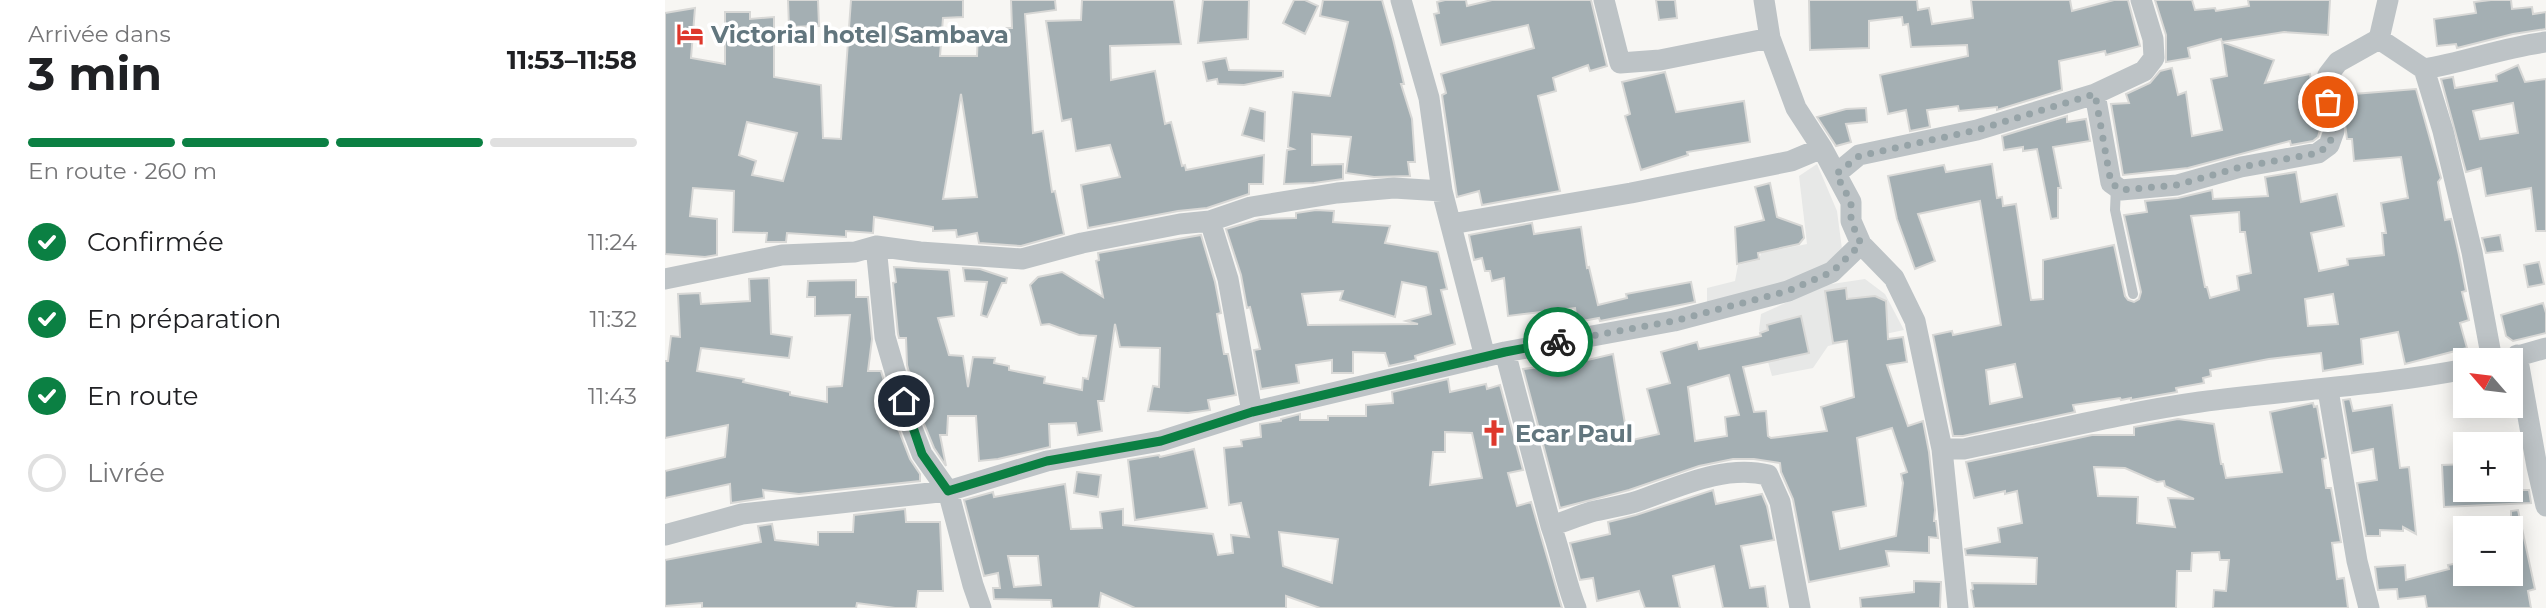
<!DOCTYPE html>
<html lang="fr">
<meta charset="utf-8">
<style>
:root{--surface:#fff;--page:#f6f6f6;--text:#202124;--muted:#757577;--line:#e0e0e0;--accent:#0b8043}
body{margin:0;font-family:Montserrat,sans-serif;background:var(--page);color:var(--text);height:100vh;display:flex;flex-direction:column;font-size:26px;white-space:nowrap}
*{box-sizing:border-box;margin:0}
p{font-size:23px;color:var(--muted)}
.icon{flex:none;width:38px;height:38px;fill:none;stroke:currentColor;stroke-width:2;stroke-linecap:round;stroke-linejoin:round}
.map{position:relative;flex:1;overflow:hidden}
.sheet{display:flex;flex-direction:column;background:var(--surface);width:665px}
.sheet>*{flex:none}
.needle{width:46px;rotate:298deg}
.buttons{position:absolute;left:1788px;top:348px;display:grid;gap:14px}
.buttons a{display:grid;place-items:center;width:70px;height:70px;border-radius:0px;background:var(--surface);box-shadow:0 4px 18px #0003;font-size:35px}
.pin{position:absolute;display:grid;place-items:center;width:60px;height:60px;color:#fff;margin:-30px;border:4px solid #fff;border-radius:50%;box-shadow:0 2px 7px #0007}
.courier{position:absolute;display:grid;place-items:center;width:70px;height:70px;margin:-35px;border:5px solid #0b8043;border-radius:50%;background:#fff;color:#222;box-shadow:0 2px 9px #0007}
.head em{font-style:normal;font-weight:700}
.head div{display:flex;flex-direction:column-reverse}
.head{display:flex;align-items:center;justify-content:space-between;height:119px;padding:0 28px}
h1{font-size:46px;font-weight:700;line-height:52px}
.bar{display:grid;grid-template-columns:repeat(4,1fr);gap:10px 7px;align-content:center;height:84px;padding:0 28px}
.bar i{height:9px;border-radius:5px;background:var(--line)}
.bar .on{background:var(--accent)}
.bar p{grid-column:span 4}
ol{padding:0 28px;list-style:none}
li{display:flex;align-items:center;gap:21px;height:77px}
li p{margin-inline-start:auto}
li .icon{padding:7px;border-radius:50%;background:var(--accent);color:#fff;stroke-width:4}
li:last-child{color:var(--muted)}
li i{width:38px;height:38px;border:4px solid var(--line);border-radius:50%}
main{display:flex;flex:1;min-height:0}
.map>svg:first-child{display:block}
.built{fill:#e7e8e7}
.building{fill:#a4afb3;stroke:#d8d8d6;stroke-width:2;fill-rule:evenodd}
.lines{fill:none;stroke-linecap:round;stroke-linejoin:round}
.service{stroke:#bdc3c6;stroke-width:10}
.minor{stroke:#bdc3c6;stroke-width:21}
.done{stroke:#96a3a7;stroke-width:7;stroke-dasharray:0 12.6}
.route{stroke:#0b8043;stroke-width:9}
.labels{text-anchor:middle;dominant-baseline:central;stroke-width:7;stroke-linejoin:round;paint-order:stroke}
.poi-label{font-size:24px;font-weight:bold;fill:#62767e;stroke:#fff;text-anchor:start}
</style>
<main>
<section class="sheet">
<div class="head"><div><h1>3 min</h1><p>Arrivée dans</p></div><em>11:53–11:58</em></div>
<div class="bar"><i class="on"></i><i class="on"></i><i class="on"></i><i></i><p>En route · 260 m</p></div>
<ol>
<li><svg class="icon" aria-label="check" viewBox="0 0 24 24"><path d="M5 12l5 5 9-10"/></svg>Confirmée<p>11:24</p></li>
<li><svg class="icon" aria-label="check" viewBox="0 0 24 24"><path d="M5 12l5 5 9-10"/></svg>En préparation<p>11:32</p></li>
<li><svg class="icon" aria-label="check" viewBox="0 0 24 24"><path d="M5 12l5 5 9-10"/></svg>En route<p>11:43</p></li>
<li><i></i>Livrée</li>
</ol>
</section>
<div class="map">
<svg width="1881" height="608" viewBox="0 0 1881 608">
<rect width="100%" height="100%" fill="#f7f6f3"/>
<!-- built -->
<path class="built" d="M1152,164L1172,211L1177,249L1156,273L1042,309V288L1070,281L1073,265L1094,260L1096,253L1142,244L1134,176Z
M1200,279L1220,294L1239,330L1163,346L1148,368L1107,376L1094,330L1096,314L1160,285Z"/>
<!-- building -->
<path class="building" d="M123,0H153L154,26L124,27Z
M186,0H298V17L278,18L275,56H312L313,34L337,35V28H347L346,0H390L391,10L360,14L368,133L378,131L387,192L390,191L399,234L356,246L314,243L312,233L292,237L291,230L268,231V227L209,217L208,233L181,231V237L122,233L121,242H101L102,233L68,232L69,191L28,188L25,216L52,219V255L40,257L0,254V13L30,8L26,58L60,64V12H85V19L109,17V77L156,85L158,138L176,139ZM296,94L312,197L278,199ZM82,122L132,133L118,181L87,175L91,161L74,155Z
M417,0H509L516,44L445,46L446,80L490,71L500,124L506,122L517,166L520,165L521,170L599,155L598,184H584V194L542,208L513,211L423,228L416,185L455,177L445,145L411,151L406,119L397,121L381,21L416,20Z
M538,0H584L583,39L533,43Z
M629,0H640L653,6L640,34L618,23Z
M658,0H717L728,39L739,84H736L747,119L750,162H743L745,176L709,177L681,173L686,137L647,134V165L678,164V179L649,183L619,184L622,150L628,149L623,147L628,92L665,96L683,22L655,16Z
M780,0H801L802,6L827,0H926L942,66L925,71L923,65L888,78L891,91L873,96L895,191L817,205L814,191L792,197L777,95L781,93L776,74L869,48L863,25L776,45L769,14L774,13L772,2Z
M991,0H1010L1012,18L994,20Z
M1144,0H1252L1253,10L1264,8L1267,24L1308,18L1306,0H1405L1407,11L1449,0H1463L1475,46L1441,55L1440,51L1394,61L1397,90L1332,110V107L1294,111L1293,106L1262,110L1265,127L1245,131L1241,110L1223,114L1215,75L1303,56L1302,45L1246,47L1243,24L1238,25L1237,17L1204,21V48L1145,50Z
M1490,0H1527L1530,10L1550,8L1551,11L1584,6L1583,0H1665L1663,35L1619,32L1557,42L1556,39L1523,48L1525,58L1501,62V35Z
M1826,0H1846L1847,9L1867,7L1868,14L1881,12V29L1848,34L1792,48L1791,44L1772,46L1769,19L1811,13L1809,2Z
M1557,42L1609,60L1600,83L1645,74L1647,87L1650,86V105L1655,130L1653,137L1648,141L1626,145L1625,141L1523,168L1458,175L1446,104L1464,103L1461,94L1485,83L1495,71L1507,68L1513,95L1521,92L1527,136L1557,130L1546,79L1562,76Z
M561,58L564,70L618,71V77L579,85L553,84L552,79L542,81L538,62Z
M1853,65L1860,82L1881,79V231H1871L1866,188L1821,196L1816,168L1801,172L1776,79L1788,77L1790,88L1832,81L1831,75ZM1848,103L1853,133L1815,139L1808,111Z
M1000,72L1011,112L1079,101L1085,142L1022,152L1023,155L976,170L960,116L965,114L957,82Z
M1751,89L1776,178L1773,182L1780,220L1786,219L1794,255L1801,291L1797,292L1804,320L1795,323L1802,348L1740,364L1733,332L1696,339L1698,364L1658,371L1656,353L1604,359L1545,370L1546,376L1538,378L1539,383L1511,388L1512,392L1466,400V398L1456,400L1455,398L1408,405L1410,412L1298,436H1288L1268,335L1287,331L1288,335L1336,325L1315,201L1253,214L1270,261L1250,269L1232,219L1223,176L1279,165L1281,172L1327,164L1332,198L1337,197L1338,206L1351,204L1366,300L1378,299V260L1449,245L1460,296L1463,300L1469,302L1474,299L1476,292L1459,215L1482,212L1480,201L1513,198L1547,190L1548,199L1603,196L1600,177L1631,172L1636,202L1672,194L1679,226L1646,233L1654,271L1683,265L1682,259L1719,255L1717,233H1721L1716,203L1743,198L1736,157L1689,161L1687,139H1682L1676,95ZM1574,212L1575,232H1580L1586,273L1572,276L1574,290L1545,298L1542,287H1540L1526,216ZM1668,294L1673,324L1643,326L1640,299ZM1350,364L1357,397L1325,404L1321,370Z
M585,108L600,112L599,141L577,135Z
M1201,108L1202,122L1181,124L1186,142L1171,146L1152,117L1181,109Z
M1402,116V122L1421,119L1425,141L1388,147L1396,188H1393V218L1386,219L1372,149L1358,151V147L1339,150L1337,136Z
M1105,183L1112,217L1137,226L1139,238L1134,244L1093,253L1094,259L1072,264L1070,227L1099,220L1090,187Z
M651,210L669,211L668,222L725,226L720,243L773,252L782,289L776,290L790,344L750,356L751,360L724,366L720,353L688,352V373H667V360L631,365L634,383L596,389L589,350L595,349L585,307L582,308L576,275L561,229L595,219L631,218V213ZM737,282L761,287L766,314L741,321L753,324L643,325L637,294L678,291L675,300L730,317Z
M867,223L869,234L916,227L922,268L924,267L933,305L962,298L961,294L1026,282L1030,302L935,321L934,318L912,322L910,308L843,316L839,278L827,281L825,271H820L817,258L809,260L804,235Z
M536,235L550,282L556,313L552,314L559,354H563L571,395L543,400L545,410L523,413L483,411L488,386L494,387L495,348L455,347L450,324L439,401H433L437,431L413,435L411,423L384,424L385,447L333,459L314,461L311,416H283L282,435H275L281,466L269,448L257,419L242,365L241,338H234L233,334L228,283L231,282L229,267L284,270L289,316L273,318L284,355L298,356L303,387L308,357L330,358L329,363L344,366V370L380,377L379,383L417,390L418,378L423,379L431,336L414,335L384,324L376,325L365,285L373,277L397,272L438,297L431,261L434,260L433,253Z
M1835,235L1838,251L1821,253L1817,238Z
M1874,262L1879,284L1863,287L1859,265Z
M298,268L315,269L342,278L341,283H337L322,317L316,315L322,282L300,281Z
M104,278L106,334L127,337L124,358L36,348L32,371L79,379L78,382L125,392V395L162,402V387L177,386L185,315L150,316V297H142L143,281L191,280V297H203L207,339L203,371H216L233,428L245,459L255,474V481L134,494L98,490L99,498L66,503L65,484L0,498V471L60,457L63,425L0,438V361H3L6,336L15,337L13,294L35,293L36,304L85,301L84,279Z
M1181,288L1182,299L1210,296L1221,301L1223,339L1238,337L1242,362L1222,365L1243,426L1258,421L1264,452L1270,510L1269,521H1271L1273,538L1264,537V553L1221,551L1224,566L1144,582L1128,499L1116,472L1115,463L1089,459H1068L1034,466L964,490L895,508L858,369L914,362L948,354L963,441L994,434L982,389L1005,383L996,352L1032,342L1034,349L1096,336L1095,333L1103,330L1102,325L1136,316L1144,353L1078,367L1089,412L1101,411L1103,436L1106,438L1162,431L1156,407L1189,397L1182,341L1168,343L1160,291ZM1064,375L1074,415L1060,417L1062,436L1030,441L1023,387ZM1227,428L1242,472L1236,474L1238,483L1231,536L1175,549L1168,512L1201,506L1192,438Z
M1878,303L1881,313V333L1848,341L1841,336L1836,315Z
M783,379L785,392L821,384L822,389L835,385L858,470L843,473L852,506L866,502L897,608H655L621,596V608H470L436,593L434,608H387L386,600L329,599L328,588H335L333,573L319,576L299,500L328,492L329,497L400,484L406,529L437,528L435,512L458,509V525L548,534L553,555L568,553L566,535L584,537L576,503L564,505L559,448L577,446L576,440L596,437L595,424L616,421V419L635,414V420H663V416H701V405L728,403L727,392ZM780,432L807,433L817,478L765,485L768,452H780ZM614,532L673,539L667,583L618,566ZM343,556H373L376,585L349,587Z
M1685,399L1688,411L1727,405L1735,468L1744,467L1751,534L1738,527V531L1715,530V536H1701L1692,483L1712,480L1708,449L1687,453L1678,400Z
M1648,403L1649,407L1652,406L1661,458L1657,459L1661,488H1666L1676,542L1667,543L1672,579L1679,578L1683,608H1548L1549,590L1561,591L1564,560H1555L1554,552L1527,553L1526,571H1512L1511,608H1309L1306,590L1308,589L1307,583L1371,584L1372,558L1301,555L1300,549L1335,542L1333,528L1357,523L1352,491L1340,494V491L1309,498L1301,462L1427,435H1469V427L1513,419L1549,424L1556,464H1558L1561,478L1617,472L1605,412ZM1429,467L1460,468L1492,482L1499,481L1500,486L1529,499L1503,498L1510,527L1472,523L1473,497L1433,496Z
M529,449L542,508L470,520L463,460L494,455L495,457Z
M1801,464V490H1864L1866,503L1779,507L1777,465Z
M412,472L436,475L433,497L409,493Z
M1048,490L1051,504L1097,494L1102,506L1109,540L1076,546L1085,588L1100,586L1103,608H1058L1049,566L1008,576L1015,608H980L974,591L932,601L928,578L915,580L905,543L945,534L943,522L971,515Z
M240,509L241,522H275L278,591H253L251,608H230L192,603L191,608H37V603L0,606V560L96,542L93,526L107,524L110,540L153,545V532H188L189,515Z
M1853,510L1870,589L1863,591L1866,608H1762L1760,596L1733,599L1732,589L1713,590L1710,567L1740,565L1741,580L1784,569L1783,565L1799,562L1801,574H1846V511Z
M1249,581L1276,582L1275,608H1196L1195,598L1249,592Z"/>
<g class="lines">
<!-- service -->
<path class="service" d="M1451,187L1450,210L1468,294"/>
<!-- minor -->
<path class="minor" d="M736,0L764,98L777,191L820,357
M939,0L955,63L995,60L1105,38
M1099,0L1105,38L1131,108L1157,148L1186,202V221L1196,244L1229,278L1250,321L1277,449L1293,608
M1723,0L1714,39L1759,69L1778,131L1807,252L1827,360
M1759,69C1801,62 1839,47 1881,42
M1430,94L1446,183L1456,190L1512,185L1576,167L1653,153L1664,145L1669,131L1663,102V75L1673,62L1714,39
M1171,174L1194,155L1312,130L1430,94L1479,71L1489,58L1488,39L1476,0
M545,221L563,279L587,412
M786,224L966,193L1126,161L1157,148
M211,246L220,337L245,423L257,454L283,491L308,585L316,608
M0,279L117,255L190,252L211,246L255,252L357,259L417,243L515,224L545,221L586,207L672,193L729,188L777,191
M840,352L886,526C896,553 900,581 911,608
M1852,355L1872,467L1881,506
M1839,360L1881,348
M1663,390L1692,561L1704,608
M1277,449H1299C1378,433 1456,413 1535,402C1624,390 1713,386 1801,369
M886,526C899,522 913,516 926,512C942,508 958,506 973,501C1013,487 1060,464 1103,475L1115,502L1135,608
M0,535L77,514L283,491L382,461L496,441L587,412L840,352L1009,321L1123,291L1167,272L1196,244"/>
</g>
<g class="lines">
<!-- done -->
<path class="done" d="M893,342L1009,321L1123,291L1167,272L1196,244L1186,221V202L1171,174L1194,156L1312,130L1430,94L1446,183L1456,190L1512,185L1576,167L1653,153L1664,145L1669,131L1663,102"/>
<!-- route -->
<path class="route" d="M239,401L257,454L283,491L382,461L496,441L587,412L840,352L893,342"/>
</g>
<!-- icons -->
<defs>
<symbol id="hotel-bare" viewBox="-9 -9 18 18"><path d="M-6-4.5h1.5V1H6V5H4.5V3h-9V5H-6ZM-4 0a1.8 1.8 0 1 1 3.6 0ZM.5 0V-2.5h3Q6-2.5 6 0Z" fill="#de382c" stroke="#fff" stroke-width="2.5" paint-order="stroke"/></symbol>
<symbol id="church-bare" viewBox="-9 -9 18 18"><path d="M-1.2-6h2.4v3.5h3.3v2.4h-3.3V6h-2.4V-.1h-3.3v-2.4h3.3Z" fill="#de382c" stroke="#fff" stroke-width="2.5" paint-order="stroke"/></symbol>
</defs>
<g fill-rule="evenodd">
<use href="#hotel-bare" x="6" y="15" width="38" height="38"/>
<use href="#church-bare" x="810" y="414" width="38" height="38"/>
</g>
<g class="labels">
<!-- poi labels -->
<g class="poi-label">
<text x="46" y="34">Victorial hotel Sambava</text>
<text x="850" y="433">Ecar Paul</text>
</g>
</g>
</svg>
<div class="buttons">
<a><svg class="needle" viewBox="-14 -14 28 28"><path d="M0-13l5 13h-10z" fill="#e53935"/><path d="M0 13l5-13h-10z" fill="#757577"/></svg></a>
<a>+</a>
<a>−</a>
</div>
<div class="pin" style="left:1663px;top:102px;background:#ea580c"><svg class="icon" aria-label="bag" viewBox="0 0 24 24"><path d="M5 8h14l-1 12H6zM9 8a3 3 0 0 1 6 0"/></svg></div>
<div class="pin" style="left:239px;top:401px;background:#1f2937"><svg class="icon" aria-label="home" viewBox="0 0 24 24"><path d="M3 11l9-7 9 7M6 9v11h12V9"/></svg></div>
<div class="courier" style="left:893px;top:342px"><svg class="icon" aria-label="bike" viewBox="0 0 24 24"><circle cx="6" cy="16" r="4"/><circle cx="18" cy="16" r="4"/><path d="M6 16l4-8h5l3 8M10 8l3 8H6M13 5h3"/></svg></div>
</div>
</main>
